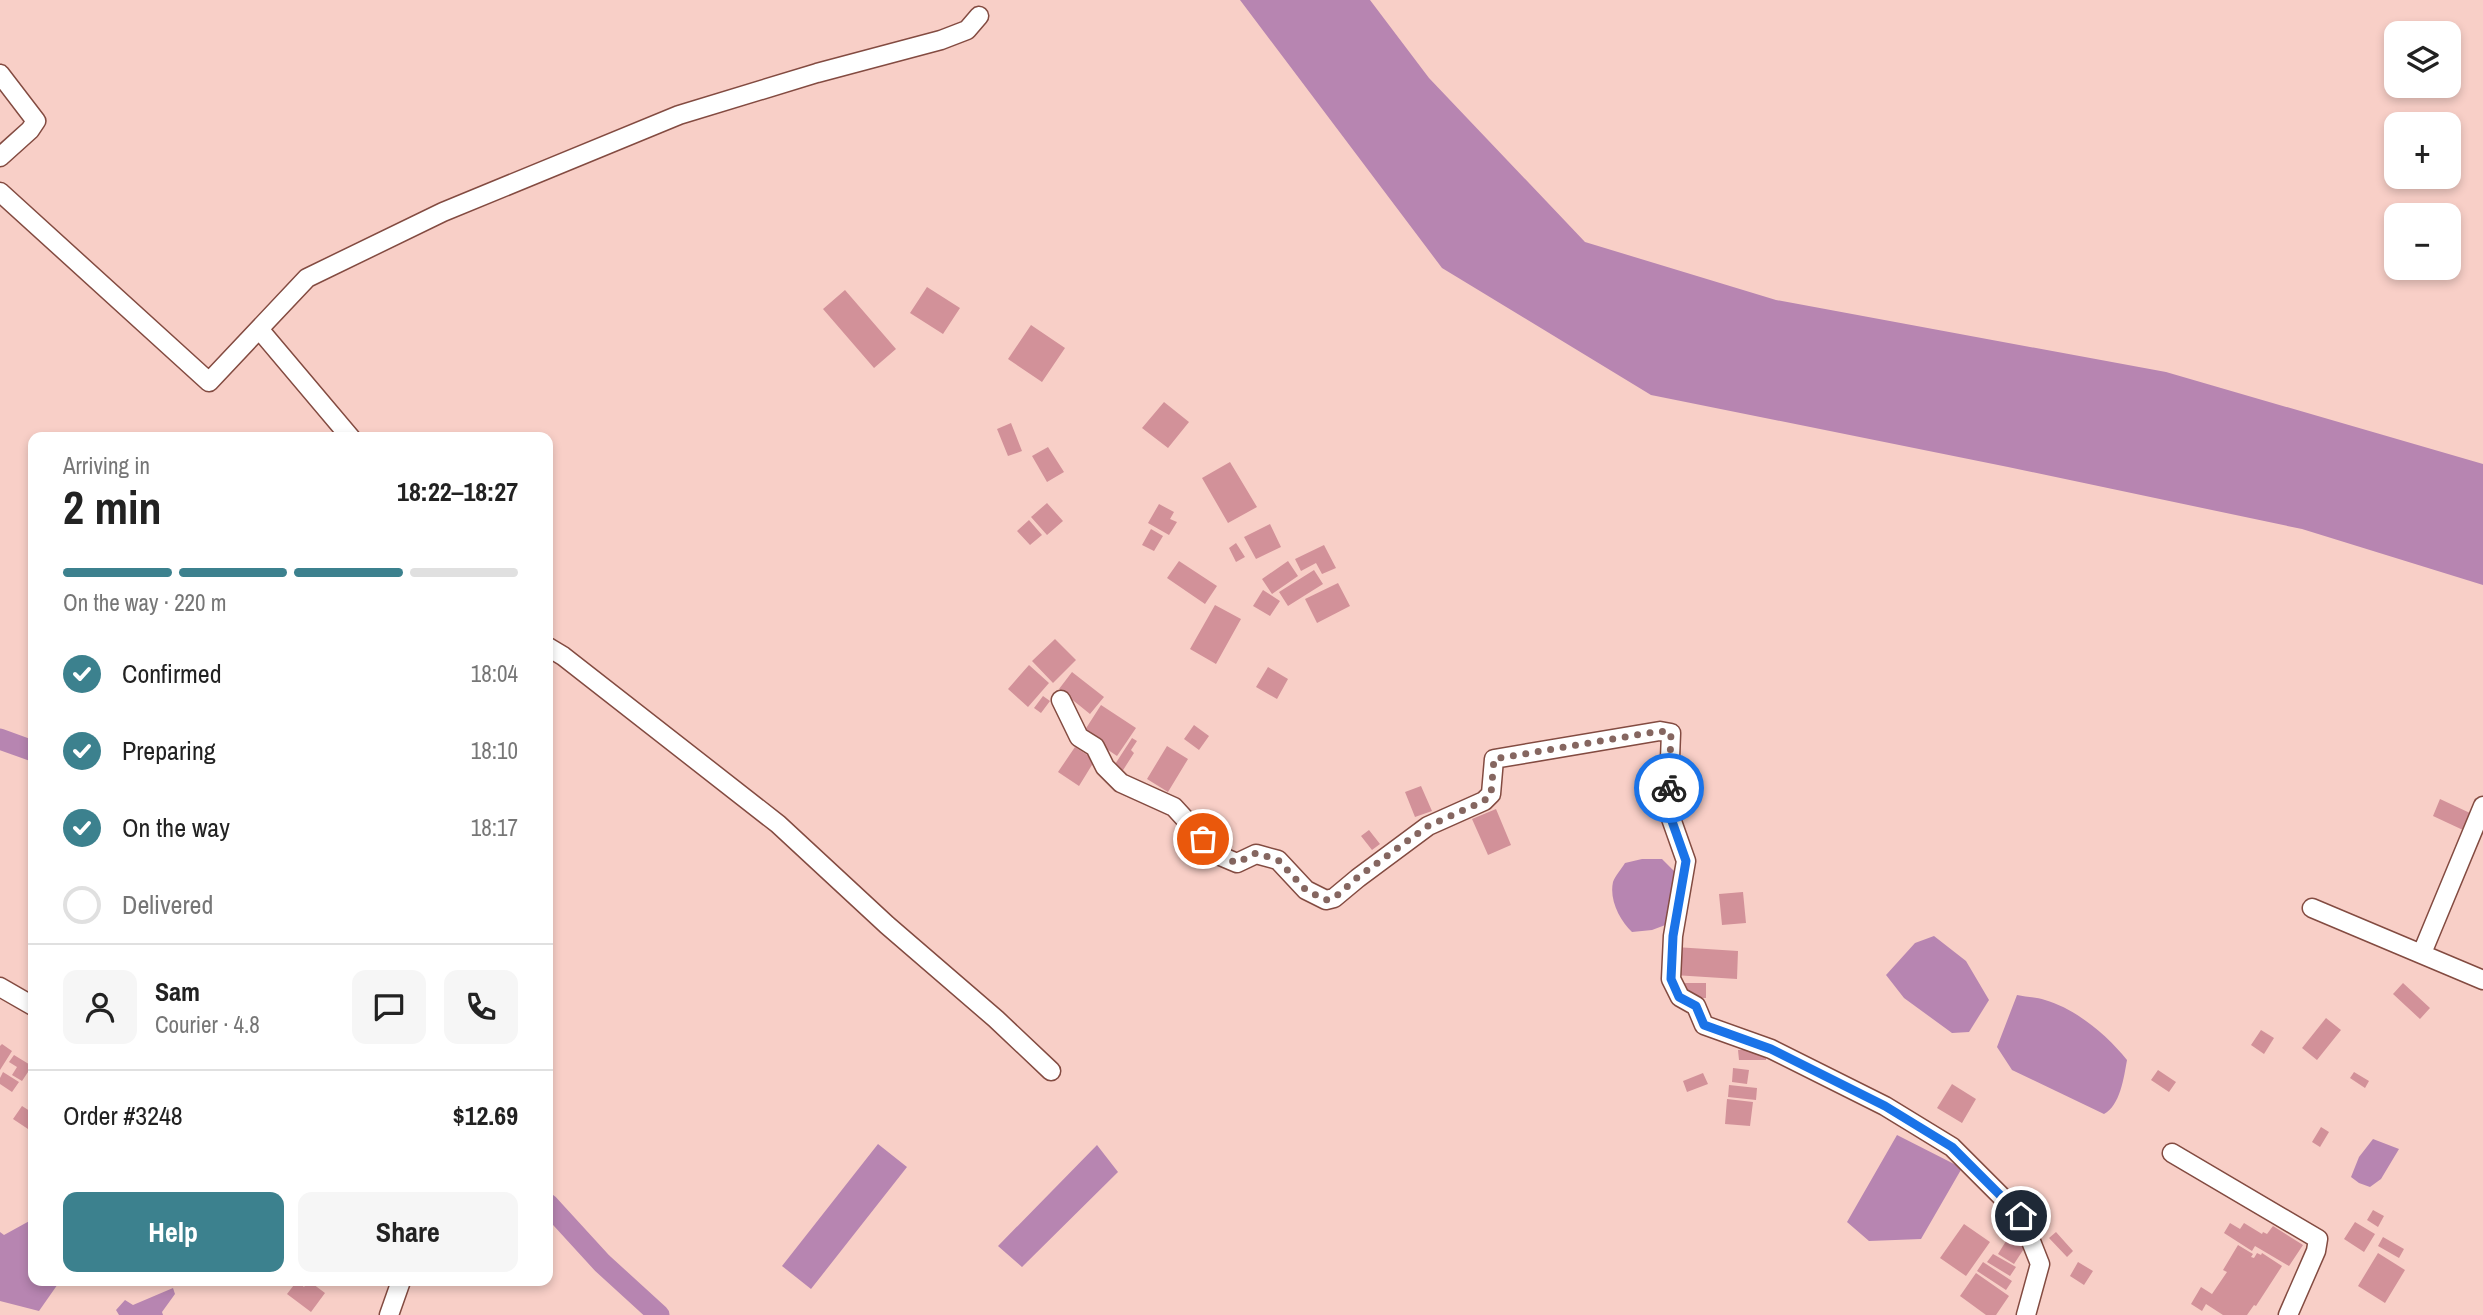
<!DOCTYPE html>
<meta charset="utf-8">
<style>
:root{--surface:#fff;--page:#f6f6f6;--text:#222;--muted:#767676;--line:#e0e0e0;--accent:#3c818e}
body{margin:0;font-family:"Archivo Narrow",sans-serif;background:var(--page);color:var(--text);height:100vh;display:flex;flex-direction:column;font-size:26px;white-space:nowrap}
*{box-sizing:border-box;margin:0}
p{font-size:23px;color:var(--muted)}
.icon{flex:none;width:38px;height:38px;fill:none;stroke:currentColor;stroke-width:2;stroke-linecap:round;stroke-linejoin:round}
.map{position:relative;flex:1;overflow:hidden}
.details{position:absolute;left:28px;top:432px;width:525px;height:854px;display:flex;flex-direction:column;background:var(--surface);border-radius:14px;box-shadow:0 4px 10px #0003}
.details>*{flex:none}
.buttons{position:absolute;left:2384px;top:21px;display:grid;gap:14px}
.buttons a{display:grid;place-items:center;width:77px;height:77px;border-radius:14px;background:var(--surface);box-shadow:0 4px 10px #0003;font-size:35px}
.pin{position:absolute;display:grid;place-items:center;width:60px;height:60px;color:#fff;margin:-30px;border:4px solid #fff;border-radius:50%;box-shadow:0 2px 7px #0007}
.courier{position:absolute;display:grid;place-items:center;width:70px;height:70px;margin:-35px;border:5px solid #1a73e8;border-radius:50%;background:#fff;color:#222;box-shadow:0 2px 9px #0007}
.summary em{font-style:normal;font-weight:800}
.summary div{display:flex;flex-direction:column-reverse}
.summary{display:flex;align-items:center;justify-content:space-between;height:119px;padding:0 35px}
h1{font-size:46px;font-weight:800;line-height:52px}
.bar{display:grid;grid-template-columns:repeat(4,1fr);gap:10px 7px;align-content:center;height:84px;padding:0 35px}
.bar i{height:9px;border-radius:5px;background:var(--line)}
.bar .selected{background:var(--accent)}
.bar p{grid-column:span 4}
.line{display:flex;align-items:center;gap:18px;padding:0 35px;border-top:2px solid var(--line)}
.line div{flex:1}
.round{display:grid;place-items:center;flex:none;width:74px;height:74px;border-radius:14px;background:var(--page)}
ol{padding:0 35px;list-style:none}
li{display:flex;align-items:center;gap:21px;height:77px}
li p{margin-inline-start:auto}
li .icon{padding:7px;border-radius:50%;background:var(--accent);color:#fff;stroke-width:4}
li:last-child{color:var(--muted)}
li i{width:38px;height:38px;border:4px solid var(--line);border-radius:50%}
.button{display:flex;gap:14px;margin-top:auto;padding:14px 35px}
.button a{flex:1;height:80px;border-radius:14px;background:var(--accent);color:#fff;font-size:28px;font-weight:800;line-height:80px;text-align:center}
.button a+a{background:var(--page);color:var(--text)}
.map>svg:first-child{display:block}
.water{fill:#b785b1}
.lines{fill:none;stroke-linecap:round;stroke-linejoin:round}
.canal{stroke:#b785b1;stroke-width:21}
.building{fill:#d29199}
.minor-casing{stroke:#834b41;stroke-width:21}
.minor{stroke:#fff;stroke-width:18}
.done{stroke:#856660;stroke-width:7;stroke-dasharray:0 12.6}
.route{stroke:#1a73e8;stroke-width:9}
</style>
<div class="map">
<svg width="2483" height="1315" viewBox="0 0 2483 1315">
<rect width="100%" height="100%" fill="#f8cfc7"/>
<!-- water -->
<path class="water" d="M1240,0H1370L1429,78L1585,242L1776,300L2166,372L2483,464V585L2302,529L2008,467L1651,395L1442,268Z
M1642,859H1662L1675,872L1668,924L1652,930L1632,932C1620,921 1609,900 1613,882C1615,876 1622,868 1625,863Z
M1934,936L1966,961L1989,1000L1969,1032L1952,1033L1904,998L1886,975L1915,943Z
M2017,995C2026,997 2036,997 2045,1000C2076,1009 2107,1035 2127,1060C2124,1077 2120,1106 2104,1114L2012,1070L1997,1047Z
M1897,1135L1962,1168L1921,1239L1869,1241L1847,1222Z
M2373,1139L2399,1149L2381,1179L2370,1187L2359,1183L2351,1177L2359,1157Z
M878,1144L907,1167L811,1289L782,1266Z
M1097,1145L1118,1172L1022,1267L998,1246Z
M33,1219V1281H60L39,1311L0,1301V1232L4,1235Z
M173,1288L175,1294L162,1312L163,1315H119L116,1310L125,1300L133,1305Z"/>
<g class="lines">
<!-- canal -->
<path class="canal" d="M0,739L33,751
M548,1204L602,1263L659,1315"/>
</g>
<!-- building -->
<path class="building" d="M927,287L960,308L943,334L910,313Z
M845,290L896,349L874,368L823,309Z
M1031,325L1065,348L1042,382L1008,359Z
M1164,402L1189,422L1168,448L1142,428Z
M1011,423L1022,451L1008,456L997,429Z
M1048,447L1064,472L1047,482L1032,456Z
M1230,462L1257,507L1228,523L1202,478Z
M1047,503L1063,521L1047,535L1031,517Z
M1159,504L1174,512L1170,519L1177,522L1169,535L1148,523Z
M1029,520L1042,535L1030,545L1017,531Z
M1270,524L1281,547L1256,559L1244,537Z
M1151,529L1163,536L1154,551L1142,545Z
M1236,543L1245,557L1236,562L1229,548Z
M1324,545L1336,568L1322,574L1316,563L1301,571L1295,559Z
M1179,561L1217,586L1205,604L1167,578Z
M1288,561L1298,576L1272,594L1262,579Z
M1314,570L1323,584L1288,606L1279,592Z
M1338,583L1350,606L1317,623L1305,599Z
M1263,590L1280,601L1270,616L1253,606Z
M1215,605L1241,619L1216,664L1190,649Z
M1055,639L1076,660L1053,683L1032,661Z
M1029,665L1049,683L1028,707L1008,689Z
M1268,667L1288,679L1277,699L1256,687Z
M1072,672L1104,697L1090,714L1059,689Z
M1043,696L1050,701L1041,713L1034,708Z
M1101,705L1136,728L1117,756L1083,733Z
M1194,725L1209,736L1199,750L1184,739Z
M1132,738L1137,741L1131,750L1134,753L1118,778L1110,772Z
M1167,746L1188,759L1168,792L1147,779Z
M1075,747L1095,760L1079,786L1058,772Z
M1421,786L1432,811L1415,817L1405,792Z
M2440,799L2470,813L2463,830L2433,816Z
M1496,809L1511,845L1488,855L1472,819Z
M1369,830L1380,844L1372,850L1361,836Z
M1743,892L1746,923L1722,925L1719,894Z
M1675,947L1738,951L1737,979L1674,975Z
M1685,983H1706V998H1685Z
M2403,983L2430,1008L2420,1019L2393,994Z
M2326,1018L2341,1030L2317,1060L2302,1048Z
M2261,1030L2274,1038L2264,1054L2251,1045Z
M2,1044L12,1051L0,1070V1046Z
M1766,1049V1060H1739L1738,1050Z
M14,1055L32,1066L22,1081L12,1075L17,1067L9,1062Z
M1733,1068L1749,1070L1747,1084L1732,1082Z
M2158,1070L2176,1082L2169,1092L2151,1080Z
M3,1072L19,1082L12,1092L0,1084V1078Z
M2354,1072L2369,1081L2365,1088L2350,1078Z
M1703,1073L1708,1084L1687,1092L1683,1081Z
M1952,1084L1976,1099L1962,1123L1937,1108Z
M1729,1085L1757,1088L1756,1100L1728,1097Z
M1727,1099L1753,1102L1750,1126L1725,1124Z
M22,1106L33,1113L31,1131L13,1119Z
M2321,1127L2329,1132L2320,1147L2312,1142Z
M2373,1210L2384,1216L2378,1227L2367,1220Z
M2355,1222L2375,1234L2364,1252L2344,1239Z
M2230,1223L2240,1229L2244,1223L2262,1234L2263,1232L2267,1234L2273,1226L2303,1245L2289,1266L2255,1246L2252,1251L2224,1233Z
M1964,1224L1990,1242L1966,1276L1940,1258Z
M2056,1232L2073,1251L2067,1257L2049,1238Z
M2011,1233L2027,1244L2014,1264L1998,1254Z
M2383,1237L2404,1249L2399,1258L2378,1246Z
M2238,1245L2253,1254L2251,1257L2254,1258L2257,1253L2261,1255L2262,1253L2282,1266L2256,1306L2254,1305L2247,1315H2223L2206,1304L2202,1311L2191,1304L2201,1287L2212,1294L2227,1272L2223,1270Z
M2378,1253L2405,1270L2385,1303L2358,1286Z
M1993,1254L2016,1267L2010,1276L1987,1262Z
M1983,1262L2012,1281L2006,1290L1977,1271Z
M2078,1262L2093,1271L2084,1285L2070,1276Z
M1976,1273L2009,1296L1996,1315H1986L1960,1296Z
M297,1281L304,1287L309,1281L325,1293L311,1312L287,1294Z"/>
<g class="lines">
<defs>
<path id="minor" d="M0,74L36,121L30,130L0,157
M0,192L209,382L307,278L443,212L679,115L817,73L941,40L967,30L979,16
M259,329L351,438
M548,647L563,656L778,824L887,925L996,1019L1051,1071
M1061,700L1079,737L1095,747L1105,767L1121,783L1174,807L1218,855L1237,863L1256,854L1278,860L1306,890L1326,900L1334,898L1358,878L1428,826L1484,801L1491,794L1494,759L1660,731L1671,733L1668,810L1686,861L1673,936L1671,979L1680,997L1696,1006L1704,1025L1771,1049L1885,1106L1952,1147L2021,1216L2040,1264L2026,1315
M2312,908L2483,980
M2422,953L2483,806
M0,987L33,1006
M2172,1153L2318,1239L2316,1251L2288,1315
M389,1315L401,1281"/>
</defs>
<!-- minor casing -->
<use href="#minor" class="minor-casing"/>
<!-- minor -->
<use href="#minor" class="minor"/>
</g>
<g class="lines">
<!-- done -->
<path class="done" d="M1203,839L1218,855L1237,863L1256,853L1278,860L1306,890L1326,900L1334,898L1358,877L1428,826L1484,801L1491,794L1494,759L1660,731L1671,733L1669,788"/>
<!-- route -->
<path class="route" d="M1669,788L1668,810L1686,861L1673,936L1671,979L1679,997L1696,1006L1704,1025L1771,1049L1885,1106L1952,1147L2021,1216"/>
</g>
</svg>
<div class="buttons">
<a><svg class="icon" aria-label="layers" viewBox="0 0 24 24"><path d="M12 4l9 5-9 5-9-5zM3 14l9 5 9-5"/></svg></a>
<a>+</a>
<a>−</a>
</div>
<div class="pin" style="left:1203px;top:839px;background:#ea580c"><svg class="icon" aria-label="bag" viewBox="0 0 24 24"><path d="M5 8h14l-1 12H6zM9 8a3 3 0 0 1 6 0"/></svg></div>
<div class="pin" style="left:2021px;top:1216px;background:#1f2937"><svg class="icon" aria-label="home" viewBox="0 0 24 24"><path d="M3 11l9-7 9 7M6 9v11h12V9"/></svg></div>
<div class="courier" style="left:1669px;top:788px"><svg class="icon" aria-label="bike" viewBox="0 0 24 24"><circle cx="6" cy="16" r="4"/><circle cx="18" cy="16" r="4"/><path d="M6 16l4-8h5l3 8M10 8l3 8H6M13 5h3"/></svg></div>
<section class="details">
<div class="summary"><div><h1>2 min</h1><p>Arriving in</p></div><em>18:22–18:27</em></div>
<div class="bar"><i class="selected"></i><i class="selected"></i><i class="selected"></i><i></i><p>On the way · 220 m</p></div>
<ol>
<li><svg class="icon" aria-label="check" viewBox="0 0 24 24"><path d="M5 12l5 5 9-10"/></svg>Confirmed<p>18:04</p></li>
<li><svg class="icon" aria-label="check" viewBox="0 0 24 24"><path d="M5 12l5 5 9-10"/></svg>Preparing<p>18:10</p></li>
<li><svg class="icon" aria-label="check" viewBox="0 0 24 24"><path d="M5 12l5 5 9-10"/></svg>On the way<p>18:17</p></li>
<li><i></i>Delivered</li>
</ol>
<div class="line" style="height:126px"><a class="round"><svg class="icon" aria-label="person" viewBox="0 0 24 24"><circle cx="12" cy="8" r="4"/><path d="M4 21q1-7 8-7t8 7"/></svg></a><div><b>Sam</b><p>Courier · 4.8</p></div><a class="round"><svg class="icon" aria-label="chat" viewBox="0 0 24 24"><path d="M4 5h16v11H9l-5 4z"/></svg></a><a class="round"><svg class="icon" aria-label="phone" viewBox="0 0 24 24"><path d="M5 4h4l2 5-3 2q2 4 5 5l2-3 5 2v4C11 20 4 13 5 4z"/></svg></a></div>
<div class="line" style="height:91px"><div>Order #3248</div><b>$12.69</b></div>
<div class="button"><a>Help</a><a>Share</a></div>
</section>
</div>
